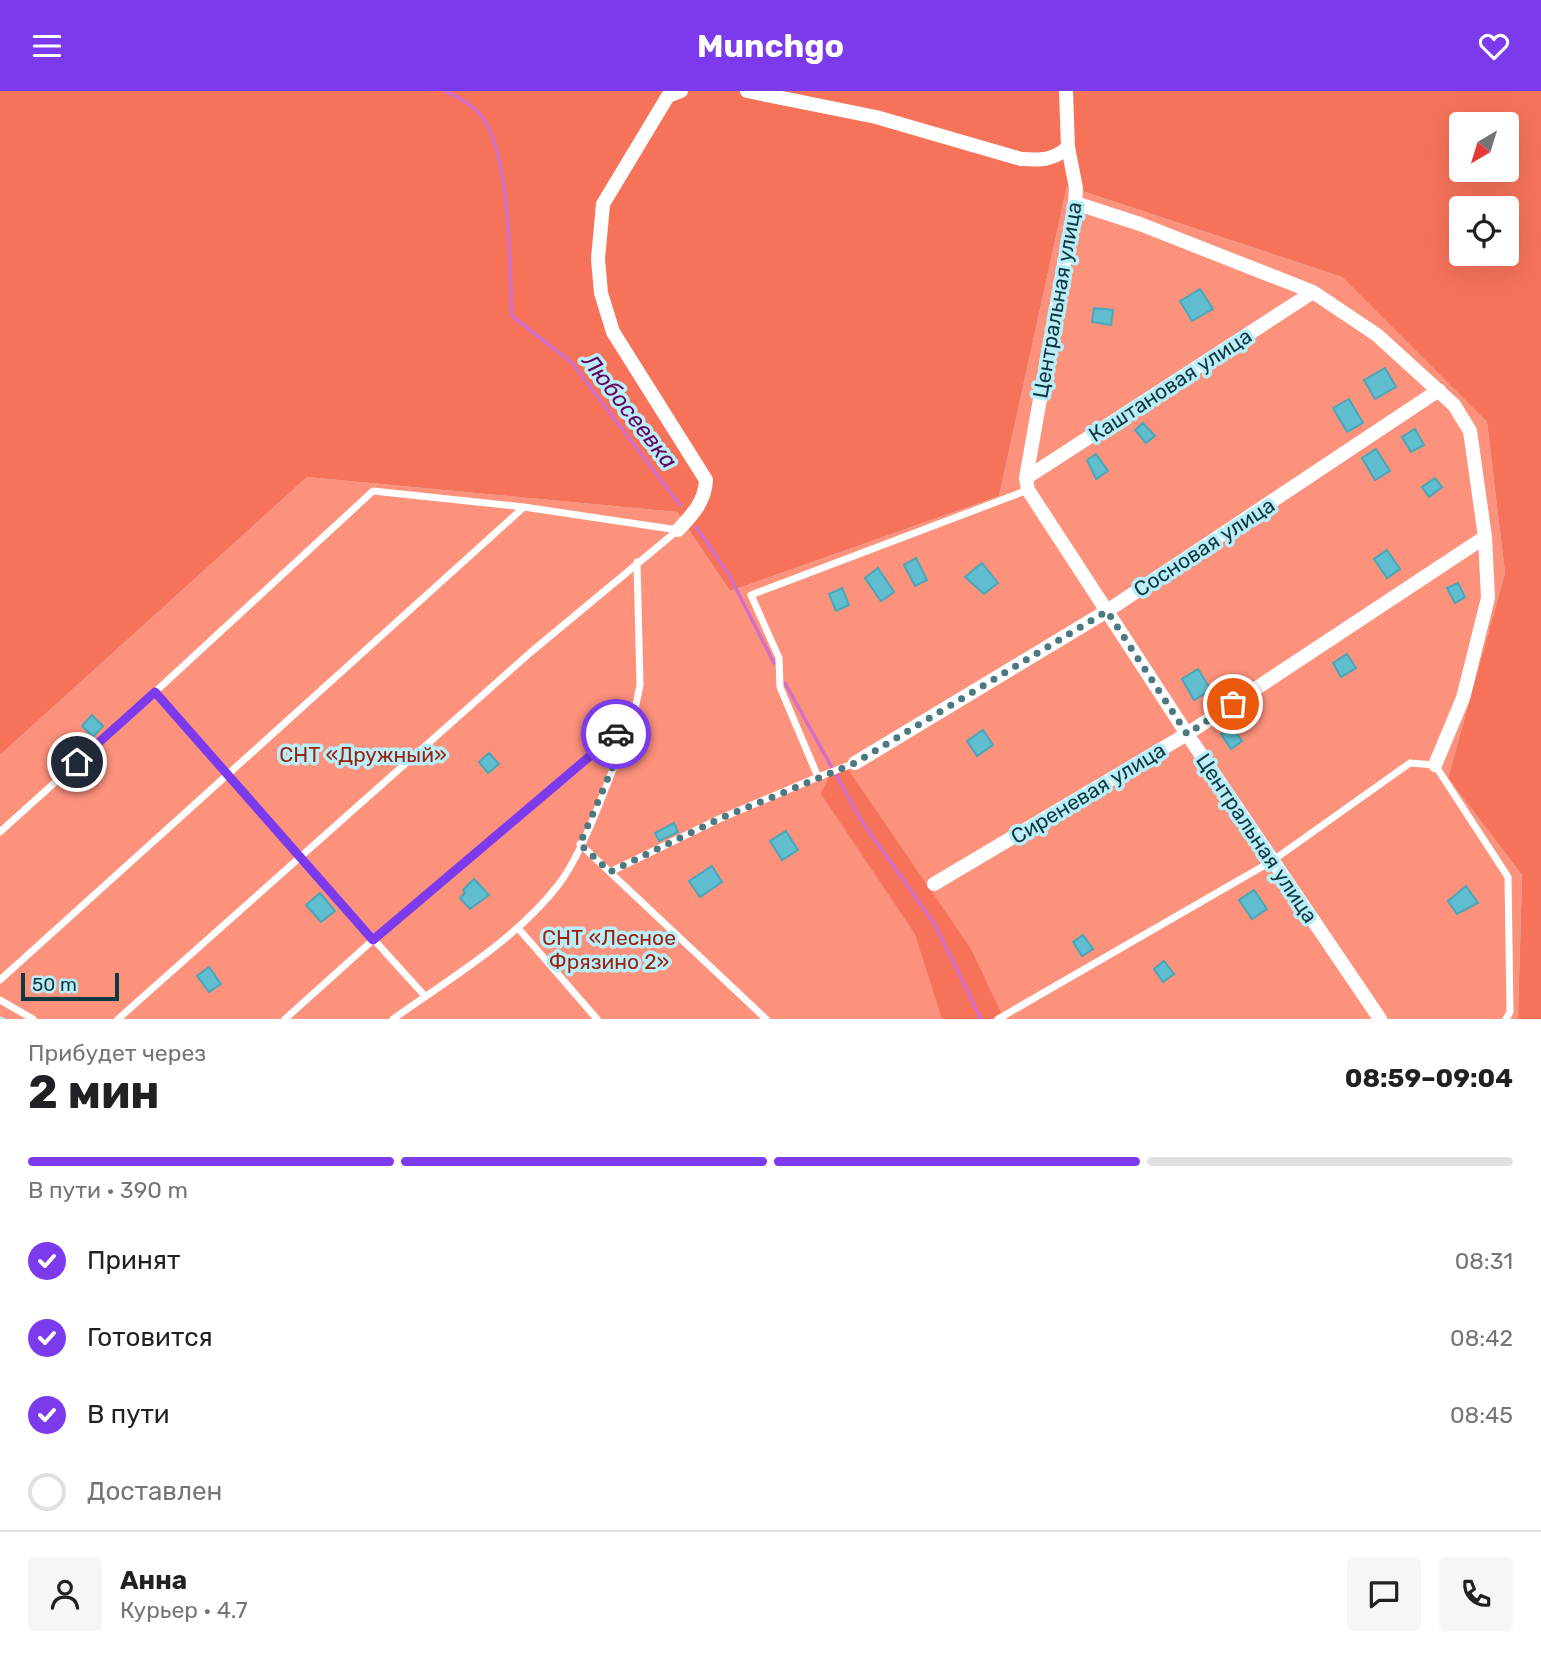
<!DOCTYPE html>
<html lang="ru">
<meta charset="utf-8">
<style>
:root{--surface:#fff;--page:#f6f6f6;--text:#202124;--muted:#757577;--line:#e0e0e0;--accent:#7c3aed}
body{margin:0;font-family:Rubik,sans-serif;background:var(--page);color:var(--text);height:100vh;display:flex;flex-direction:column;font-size:26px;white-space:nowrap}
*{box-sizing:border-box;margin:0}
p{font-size:23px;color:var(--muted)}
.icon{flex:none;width:38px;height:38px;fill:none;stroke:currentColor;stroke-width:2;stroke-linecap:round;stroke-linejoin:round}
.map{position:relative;height:928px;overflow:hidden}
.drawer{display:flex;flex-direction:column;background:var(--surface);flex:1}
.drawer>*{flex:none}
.needle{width:46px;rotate:218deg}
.fabs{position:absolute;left:1449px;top:21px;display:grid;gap:14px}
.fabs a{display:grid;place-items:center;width:70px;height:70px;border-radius:7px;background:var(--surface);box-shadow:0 7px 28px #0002;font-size:35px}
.scale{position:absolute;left:21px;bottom:18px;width:98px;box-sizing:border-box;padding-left:7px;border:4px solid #0f3840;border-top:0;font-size:19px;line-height:24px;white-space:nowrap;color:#0f3840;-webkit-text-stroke:5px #baeef9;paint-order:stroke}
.pin{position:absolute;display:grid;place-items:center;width:60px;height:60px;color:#fff;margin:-30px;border:4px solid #fff;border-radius:50%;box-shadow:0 2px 7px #0007}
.courier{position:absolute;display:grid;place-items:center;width:70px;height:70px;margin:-35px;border:5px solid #7c3aed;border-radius:50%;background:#fff;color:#222;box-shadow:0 2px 9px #0007}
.headline em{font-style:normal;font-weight:700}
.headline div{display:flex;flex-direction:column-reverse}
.headline{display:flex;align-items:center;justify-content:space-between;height:119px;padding:0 28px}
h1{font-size:46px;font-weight:700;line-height:52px}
.bar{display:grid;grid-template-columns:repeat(4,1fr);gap:10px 7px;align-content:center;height:84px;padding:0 28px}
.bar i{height:9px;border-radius:5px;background:var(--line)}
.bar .on{background:var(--accent)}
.bar p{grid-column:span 4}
.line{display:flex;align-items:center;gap:18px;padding:0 28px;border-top:2px solid var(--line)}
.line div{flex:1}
.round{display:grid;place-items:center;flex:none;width:74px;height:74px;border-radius:7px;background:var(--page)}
ol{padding:0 28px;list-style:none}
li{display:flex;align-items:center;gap:21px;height:77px}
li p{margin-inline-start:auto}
li .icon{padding:7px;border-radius:50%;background:var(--accent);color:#fff;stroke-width:4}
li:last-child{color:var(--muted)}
li i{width:38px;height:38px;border:4px solid var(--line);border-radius:50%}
header{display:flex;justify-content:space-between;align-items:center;height:91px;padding:0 28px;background:var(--accent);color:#fff;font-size:32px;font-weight:700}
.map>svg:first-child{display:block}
.green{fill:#fc917c}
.forest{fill:#f6735a;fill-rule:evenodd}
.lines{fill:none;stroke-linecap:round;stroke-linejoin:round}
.stream{stroke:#d36ec7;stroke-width:3.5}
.building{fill:#61bed0;stroke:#48a7b9;stroke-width:2}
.lane{stroke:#fff;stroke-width:7}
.street{stroke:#fff;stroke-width:14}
.done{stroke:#4b7881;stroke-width:7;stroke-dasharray:0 12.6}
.route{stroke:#7c3aed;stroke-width:9}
.labels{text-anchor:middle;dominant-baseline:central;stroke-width:7;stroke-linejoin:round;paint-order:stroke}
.street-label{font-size:21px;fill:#0f3840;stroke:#baeef9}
.park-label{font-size:21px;fill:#99230f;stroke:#baeef9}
.water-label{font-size:23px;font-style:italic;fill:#670560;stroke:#baeef9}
</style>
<header><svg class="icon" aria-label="menu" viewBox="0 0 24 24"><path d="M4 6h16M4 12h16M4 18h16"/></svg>Munchgo<svg class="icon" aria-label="heart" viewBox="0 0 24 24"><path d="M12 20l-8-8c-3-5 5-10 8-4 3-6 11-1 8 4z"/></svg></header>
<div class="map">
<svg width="1541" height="928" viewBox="0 0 1541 928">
<rect width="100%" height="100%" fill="#baeef9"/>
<!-- green -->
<path class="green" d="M1067,95L1342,186L1487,331L1505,482L1448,687L1522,784L1518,928H6L0,925V664L307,386L677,421L730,500L999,405Z"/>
<!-- forest -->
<path class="forest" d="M0,0H1541V928H1518L1522,784L1448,687L1505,482L1487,331L1342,186L1067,95L999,405L730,500L677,421L307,386L0,664ZM1461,33H1507V79H1461ZM1461,117H1507V163H1461Z
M847,677L971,858L1004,928H942L915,843L821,703L829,685Z"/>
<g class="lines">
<!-- stream -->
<path class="stream" d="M445,0C455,5 468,11 477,20C512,54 509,176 512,225L571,271L680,414
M696,436L728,482L774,572
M785,592L861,729L935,834L981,928"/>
</g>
<!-- building -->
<path class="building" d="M1200,198L1213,218L1192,230L1180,210Z
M1094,217L1113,219L1111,234L1092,231Z
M1385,277L1396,296L1375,308L1364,289Z
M1349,308L1363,332L1347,341L1333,317Z
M1143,332L1155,345L1146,352L1135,339Z
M1415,338L1424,354L1411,361L1402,346Z
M1376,358L1390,380L1375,389L1362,367Z
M1096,363L1108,380L1096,388L1087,369Z
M1435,387L1442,396L1429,406L1422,396Z
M1387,459L1400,478L1387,487L1374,468Z
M916,467L927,489L915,495L904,474Z
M982,472L998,492L984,503L965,486Z
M878,477L894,501L881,510L865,487Z
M1458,492L1465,506L1455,512L1447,497Z
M842,497L849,514L836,520L829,503Z
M1347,563L1356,577L1341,586L1333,572Z
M1198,578L1211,599L1194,609L1182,588Z
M92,624L103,635L93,646L82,635Z
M1232,636L1242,650L1231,658L1221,643Z
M983,639L993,654L977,665L967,650Z
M489,662L499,673L488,682L479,671Z
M674,732L678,741L659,750L655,742Z
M786,740L798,759L782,769L770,750Z
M712,775L722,791L700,806L689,790Z
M474,788L489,804L470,818L460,807L465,802L463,799Z
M1466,795L1478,812L1457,823L1448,810Z
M1254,799L1267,818L1252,828L1239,809Z
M320,802L335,820L321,831L306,814Z
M1083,844L1093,858L1082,865L1073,851Z
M1164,870L1174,883L1163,891L1154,878Z
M209,876L221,893L209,901L197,885Z"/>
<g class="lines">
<!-- lane -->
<path class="lane" d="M524,416L678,439
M818,686L855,672
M0,741L155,601
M580,753L766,928
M610,781L719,728L818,686L780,596L779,567L751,504L1028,399
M518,837L597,928
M0,889L524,416L373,400L155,601C245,702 333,805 425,905
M0,909L33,928
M118,928L531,561L678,439
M285,928L373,849L633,628L640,594L637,471
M393,928C449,888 516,849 559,793C587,756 612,677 631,632
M998,928L1272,770L1410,672L1435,674L1508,786L1510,921L1506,928"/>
<!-- street -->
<path class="street" d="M747,0L876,26L1021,68C1040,69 1053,70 1068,56
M1066,0L1068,56L1076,97L1075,112L1026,387L1028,399L1187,643L1380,928
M1075,112L1140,133L1313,201L1377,244L1454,314L1470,340L1485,446L1488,507L1463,607L1435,674
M1026,387L1313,201
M678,439C692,424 705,411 706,389L613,241L601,202L598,168L603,113L668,5L681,0
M855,672L1107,520L1439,299
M934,793L1187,643L1485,446"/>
</g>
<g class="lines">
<!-- done -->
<path class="done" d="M616,643L633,628L580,753L610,781L719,728L855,672L1107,520L1187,643L1233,613"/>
<!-- route -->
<path class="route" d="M77,671L155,601L373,849L616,643"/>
</g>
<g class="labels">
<!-- street labels -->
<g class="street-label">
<text transform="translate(1057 209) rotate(-80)">Центральная улица</text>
<text transform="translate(1170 294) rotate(-33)">Каштановая улица</text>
<text transform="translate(1204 456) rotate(-33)">Сосновая улица</text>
<text transform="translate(1088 702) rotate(-31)">Сиреневая улица</text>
<text transform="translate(1257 747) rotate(56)">Центральная улица</text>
</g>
<!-- park labels -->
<g class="park-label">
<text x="363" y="663">СНТ «Дружный»</text>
<text x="609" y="846">СНТ «Лесное<tspan x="609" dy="24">Фрязино 2»</tspan></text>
</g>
<!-- water labels -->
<g class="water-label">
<text transform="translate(630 320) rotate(52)">Любосеевка</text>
</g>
</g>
</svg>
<div class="fabs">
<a><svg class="needle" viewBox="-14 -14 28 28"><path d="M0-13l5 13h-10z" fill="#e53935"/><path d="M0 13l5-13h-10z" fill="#757577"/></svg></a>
<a><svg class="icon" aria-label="locate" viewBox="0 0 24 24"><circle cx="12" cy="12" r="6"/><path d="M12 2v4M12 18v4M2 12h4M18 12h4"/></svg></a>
</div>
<div class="scale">50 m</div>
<div class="pin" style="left:1233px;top:613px;background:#ea580c"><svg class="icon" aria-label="bag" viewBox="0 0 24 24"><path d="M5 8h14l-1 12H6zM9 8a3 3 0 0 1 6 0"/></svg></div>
<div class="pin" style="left:77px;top:671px;background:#1f2937"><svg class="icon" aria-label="home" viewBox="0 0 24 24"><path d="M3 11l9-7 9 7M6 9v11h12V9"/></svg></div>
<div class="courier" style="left:616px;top:643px"><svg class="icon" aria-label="car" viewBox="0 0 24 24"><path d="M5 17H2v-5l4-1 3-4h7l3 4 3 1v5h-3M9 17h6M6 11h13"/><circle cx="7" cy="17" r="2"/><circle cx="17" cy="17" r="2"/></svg></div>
</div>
<section class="drawer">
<div class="headline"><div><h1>2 мин</h1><p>Прибудет через</p></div><em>08:59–09:04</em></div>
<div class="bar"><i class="on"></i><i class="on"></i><i class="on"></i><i></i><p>В пути · 390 m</p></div>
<ol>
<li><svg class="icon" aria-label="check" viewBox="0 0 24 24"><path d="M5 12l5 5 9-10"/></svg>Принят<p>08:31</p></li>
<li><svg class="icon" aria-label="check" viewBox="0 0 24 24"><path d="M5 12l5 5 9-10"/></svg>Готовится<p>08:42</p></li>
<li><svg class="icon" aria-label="check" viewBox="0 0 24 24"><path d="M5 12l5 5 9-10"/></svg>В пути<p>08:45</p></li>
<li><i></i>Доставлен</li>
</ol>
<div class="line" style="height:126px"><a class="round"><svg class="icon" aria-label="person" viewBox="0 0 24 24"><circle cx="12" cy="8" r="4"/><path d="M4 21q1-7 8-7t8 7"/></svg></a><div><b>Анна</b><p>Курьер · 4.7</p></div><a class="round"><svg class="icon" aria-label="chat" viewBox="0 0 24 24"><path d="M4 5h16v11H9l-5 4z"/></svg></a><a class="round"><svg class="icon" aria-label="phone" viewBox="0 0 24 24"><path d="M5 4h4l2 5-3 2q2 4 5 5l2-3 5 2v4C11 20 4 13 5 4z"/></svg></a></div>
</section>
